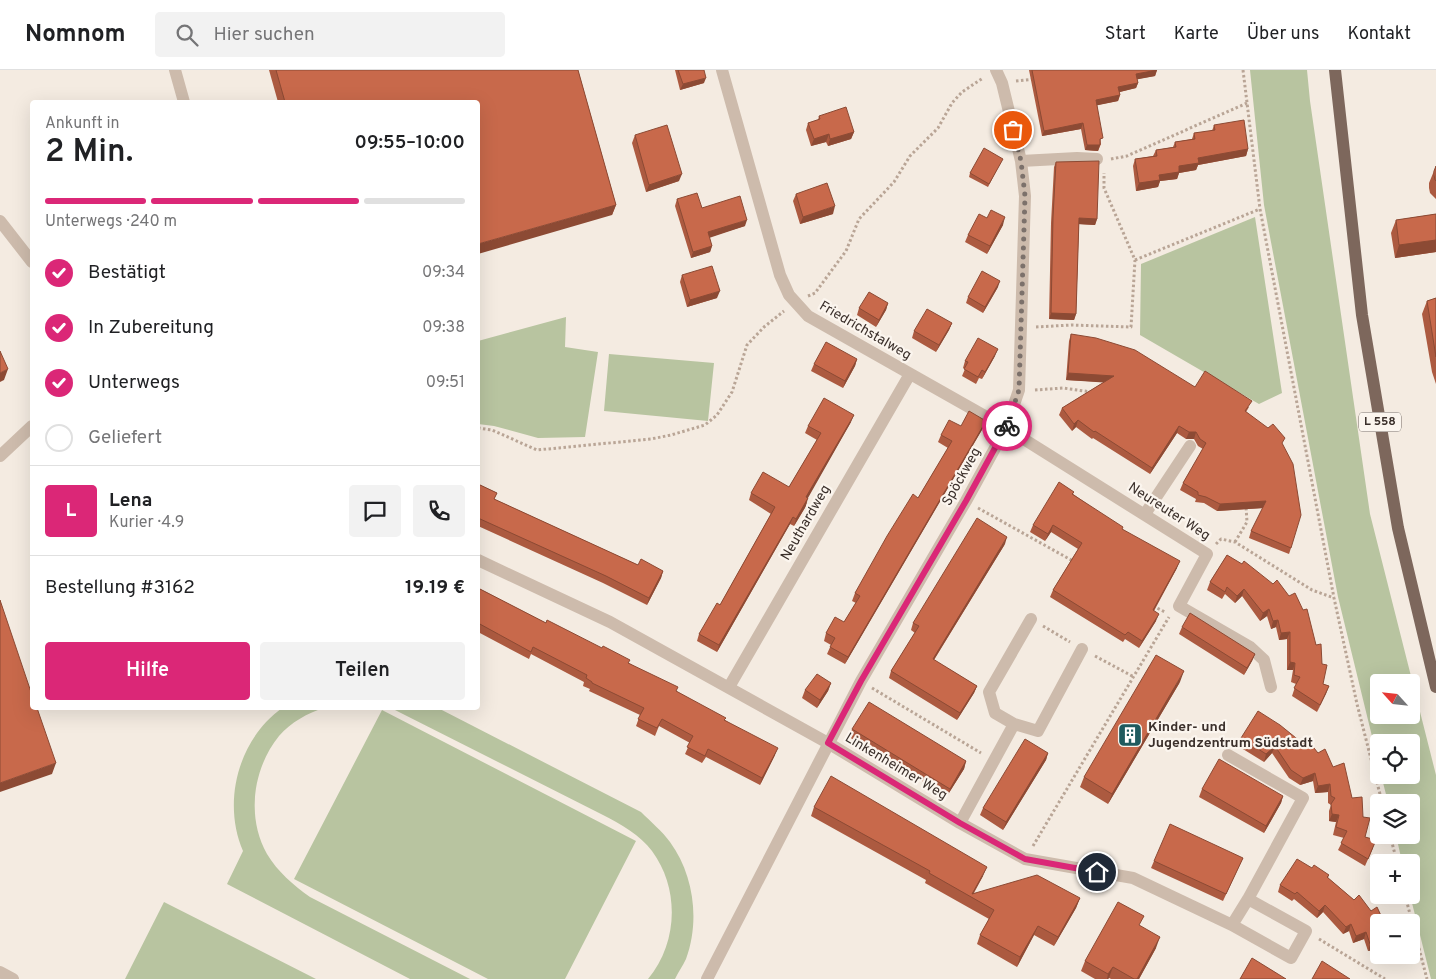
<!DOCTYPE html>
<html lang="de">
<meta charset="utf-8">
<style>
:root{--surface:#fff;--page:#f2f2f2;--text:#202124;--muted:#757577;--line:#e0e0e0;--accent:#db2777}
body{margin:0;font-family:Overpass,sans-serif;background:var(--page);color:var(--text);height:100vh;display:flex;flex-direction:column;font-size:19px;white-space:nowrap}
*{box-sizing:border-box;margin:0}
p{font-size:16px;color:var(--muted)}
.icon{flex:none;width:28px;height:28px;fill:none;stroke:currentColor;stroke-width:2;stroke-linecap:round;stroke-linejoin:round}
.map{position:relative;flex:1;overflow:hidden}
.sheet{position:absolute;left:30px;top:30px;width:450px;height:610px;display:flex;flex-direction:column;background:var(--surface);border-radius:5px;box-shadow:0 5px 20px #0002}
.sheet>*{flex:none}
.needle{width:32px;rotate:297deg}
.controls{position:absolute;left:1370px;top:604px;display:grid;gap:10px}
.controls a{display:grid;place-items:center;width:50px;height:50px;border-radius:5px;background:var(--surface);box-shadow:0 5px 20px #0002;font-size:25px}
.pin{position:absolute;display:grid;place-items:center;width:42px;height:42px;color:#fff;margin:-21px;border:2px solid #fff;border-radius:50%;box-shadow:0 1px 5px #0007}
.courier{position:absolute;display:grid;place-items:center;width:50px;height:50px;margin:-25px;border:4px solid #db2777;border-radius:50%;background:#fff;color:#222;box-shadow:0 1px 6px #0007}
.overview em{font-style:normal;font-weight:600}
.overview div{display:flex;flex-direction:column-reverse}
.overview{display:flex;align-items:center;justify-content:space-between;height:85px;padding:0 15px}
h1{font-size:32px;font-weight:600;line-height:38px}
.bar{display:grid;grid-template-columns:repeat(4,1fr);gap:8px 5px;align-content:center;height:60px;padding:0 15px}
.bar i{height:6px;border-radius:4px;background:var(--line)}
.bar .selected{background:var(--accent)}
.bar p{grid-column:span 4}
.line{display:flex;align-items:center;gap:12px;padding:0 15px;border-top:1px solid var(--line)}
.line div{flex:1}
.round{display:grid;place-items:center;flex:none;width:52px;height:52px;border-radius:5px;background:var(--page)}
ol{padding:0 15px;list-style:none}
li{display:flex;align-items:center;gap:15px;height:55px}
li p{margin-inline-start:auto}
li .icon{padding:5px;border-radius:50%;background:var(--accent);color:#fff;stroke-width:4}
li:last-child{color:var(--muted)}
li i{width:28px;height:28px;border:2px solid var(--line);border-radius:50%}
.cta{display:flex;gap:10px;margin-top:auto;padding:10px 15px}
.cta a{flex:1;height:58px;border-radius:5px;background:var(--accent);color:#fff;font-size:20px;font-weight:600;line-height:58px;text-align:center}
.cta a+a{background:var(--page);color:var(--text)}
header{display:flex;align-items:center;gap:30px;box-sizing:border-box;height:70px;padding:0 25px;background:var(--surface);border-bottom:1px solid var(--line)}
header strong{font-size:24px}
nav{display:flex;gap:28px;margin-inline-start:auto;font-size:18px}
.search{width:350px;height:45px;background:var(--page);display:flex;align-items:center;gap:12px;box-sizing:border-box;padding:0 18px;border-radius:5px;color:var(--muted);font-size:19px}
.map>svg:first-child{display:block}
.green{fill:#b8c4a0;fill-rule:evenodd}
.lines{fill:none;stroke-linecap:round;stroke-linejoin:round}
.path{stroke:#b9a596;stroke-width:3;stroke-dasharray:2.5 2.5;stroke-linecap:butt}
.minor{stroke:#cdbbac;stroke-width:12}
.major{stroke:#7d675c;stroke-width:12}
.wall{fill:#ac5a40}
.shaded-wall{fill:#8c4a34}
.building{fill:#c8694b;stroke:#8c4a34}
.done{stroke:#7c716b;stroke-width:5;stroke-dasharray:0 9}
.route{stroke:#db2777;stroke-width:6}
.labels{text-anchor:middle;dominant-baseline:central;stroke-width:4.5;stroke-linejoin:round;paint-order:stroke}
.shield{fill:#fbf5ee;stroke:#756b66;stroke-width:1}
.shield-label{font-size:12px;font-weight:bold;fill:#3b302b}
.street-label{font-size:14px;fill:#3b302b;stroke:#fbf5ee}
.poi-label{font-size:14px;font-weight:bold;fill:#3b302b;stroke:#fbf5ee;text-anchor:start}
</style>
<header>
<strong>Nomnom</strong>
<div class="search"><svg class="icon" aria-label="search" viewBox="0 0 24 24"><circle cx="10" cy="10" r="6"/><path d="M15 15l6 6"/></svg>Hier suchen</div>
<nav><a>Start</a><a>Karte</a><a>Über uns</a><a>Kontakt</a></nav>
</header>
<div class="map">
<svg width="1436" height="909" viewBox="0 0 1436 909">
<rect width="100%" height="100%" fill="#f4ebe1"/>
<!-- green -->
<path class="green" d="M1250,0H1307L1310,31L1370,444L1436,705V909H1431L1410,825L1411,792H1402L1396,765H1411V732H1388L1381,705H1411V672H1379V695L1338,527L1264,135ZM1411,612V645H1379V612Z
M1255,147L1282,323L1259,334L1140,265L1141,194Z
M566,247L565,277L598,282L585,367L538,368L494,356L478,354V271Z
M609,284L714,293L708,351L604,341Z
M282,638H324C308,643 291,652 279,666C253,698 246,747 267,784C278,802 293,815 310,827L470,909H410L227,814L243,781C222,732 238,670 282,638Z
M391,638H438L641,742C651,752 662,761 670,772C694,805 700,851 686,889C683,896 678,902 675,909H648C678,873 680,819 652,781C640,765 621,754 603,745Z
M382,640L636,771L565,909H488L294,809Z
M164,832L316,909H125Z"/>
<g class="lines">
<!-- path -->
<path class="path" d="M1243,0L1260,139L1334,528L1357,634L1382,732
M1016,11L1035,9
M1111,89L1127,86L1247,33
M1135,190L1260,139
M808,226L815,223L846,181L859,149L894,112L910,86L938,58L952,33L962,22L983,8
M1036,257L1071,255L1131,257L1135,190L1104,118V103
M1035,320L1063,318L1091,322
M478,358L492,360L537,380L651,369L671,365L705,355L717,345L732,322L747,275L764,257L784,241
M978,438L1073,491
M1235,472L1247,452L1246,436
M1216,474L1221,469L1235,472L1312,520L1334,528
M1153,536L1165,542
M1043,556L1070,572
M1095,586L1134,607
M872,618L981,683
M1390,765L1397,792
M1033,776L1169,547
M1405,825L1427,909
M1319,869L1385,909"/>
<!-- minor -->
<path class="minor" d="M175,0L184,32
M722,0L780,205L789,225L808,246L1006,358L1207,484L1179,536L1250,577L1264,590L1271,617
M1021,91L1077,88L1097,89
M0,151L32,192
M0,386L32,356
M1145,444L1190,376
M478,490L610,552L828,673L960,753L1025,789L1133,808L1232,855L1291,888L1306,861L1248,829L1232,855
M729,617L910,304
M1014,654L995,643L989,622L1031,549
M1228,685L1303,728L1248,829
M960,753L1014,654L1038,661L1082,579
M0,902L13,909
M707,909L861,611L966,431L1006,358L1019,320L1025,126L1021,91L1002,13L996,0"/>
<!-- major -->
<path class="major" d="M1335,0L1362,245L1398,458L1436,617"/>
</g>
<!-- wall -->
<path class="wall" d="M269,0H578L616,135L612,145L478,32H278Z
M675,0H704V13L680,20Z
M1029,0H1157L1155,6L1137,9L1138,13L1136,18L1119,22L1120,25L1118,31L1097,35L1101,74L1098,81L1085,80L1081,59L1042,66Z
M819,46L854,62L851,69L828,76L826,72L811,76L806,60L808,53L818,50Z
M1214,55L1248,79L1246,86L1198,95L1196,100L1179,103L1177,109L1160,111L1158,117L1136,121L1133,96L1135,89L1153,86L1156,80L1173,77L1175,72L1192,69L1194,63L1212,61Z
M635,65L679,111L646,122L632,73Z
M1001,92L988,117L969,107L970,103Z
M1056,92L1097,149L1095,155L1079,154L1076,244L1074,250L1049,249L1051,153L1054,97Z
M1436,96V129L1430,123L1429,118V113Z
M796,124L833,144L800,154L793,131Z
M677,129L702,138L745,156L709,167L712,176L710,182L691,188L675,136Z
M1436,144V182L1395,188L1391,163L1396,150Z
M987,148L1003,155L987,184L965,172L968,165Z
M682,205L717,228L687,237L680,212Z
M998,217L983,243L966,233L968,227Z
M1436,228V314L1432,302L1422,244L1427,231Z
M888,233L886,240L876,257L857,245L859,238Z
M952,253L949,260L936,282L912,268L914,261Z
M1071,264L1195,317L1249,337L1246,342L1283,375L1291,478L1289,484L1249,468L1251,461L1263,438L1217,441L1204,433L1195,432L1196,429L1180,420L1183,413L1203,379L1198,376L1194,369H1186L1177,363L1150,404L1093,368L1092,369L1076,357L1072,361L1059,345L1062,338L1104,312L1066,310L1069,271Z
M995,286L982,309L979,308L976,314L962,306L965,299L963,298L965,291Z
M857,289L855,296L843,318L811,301L814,294Z
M986,351L983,358L845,594L827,584L831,575L824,571L826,563L844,552L856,533L852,531L855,523L918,428L948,378L938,372L941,365L961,356Z
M851,352L807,428L806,436L794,456L790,454L717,582L697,571L699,564L720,535L771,444L749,430L751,423L789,417L817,370L805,363L808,356Z
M478,414L497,423L494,429L638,495L663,501L661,508L647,535L603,513L478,456Z
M1074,422L1073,424L1177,498L1154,541L1156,551L1139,578L1125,569L1123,572L1050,527L1053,520L1078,479L1051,462L1045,471L1030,462L1033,455Z
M1005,474L934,590L977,616L974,623L957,650L889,608L891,601L915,563L911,560L913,553Z
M1227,485L1316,575L1322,594L1323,614L1329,616L1317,642L1292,626L1296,614L1291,612L1293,600H1287V569L1279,570L1276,557L1271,559L1267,546L1260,551L1242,526L1235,533L1225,524L1222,529L1207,520L1210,512Z
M478,518L546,553L629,593L725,650L775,685L760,715L706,687L702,693L685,684L690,673L659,656L655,666L636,656L640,645L589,621L590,619L583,616L584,612L531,584L529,589L478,562Z
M1182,557L1255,584L1252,591L1244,605L1179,564Z
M1180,612L1108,734L1080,717L1084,707Z
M831,613L828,621L817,638L802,628L805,620Z
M852,659L966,691L964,699L947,726L849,667Z
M1241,668L1301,672L1318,683L1333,697L1363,747L1365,767L1373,778L1365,796L1338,780L1344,768L1333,765L1336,752L1329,751V741L1331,735L1328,733V722L1315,723L1313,711L1300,715L1289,708L1272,683L1264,692L1238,676Z
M1048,683L1046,690L1003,760L980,745L983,738Z
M1202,719L1283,726L1281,733L1264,763L1199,727Z
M814,737L983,806L974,823L1080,828L1076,838L1054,876L1034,865L1017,897L977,874L980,865L989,849L925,813L926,810L811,746Z
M1243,788L1223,831L1151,798L1154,791Z
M1312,798L1329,805L1328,808L1354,830L1371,841L1384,852L1368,881L1364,869L1353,873L1349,861L1343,864L1323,842L1317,848L1294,829L1292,831L1278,822L1280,815Z
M1141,856L1156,878L1139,909H1111L1109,908L1108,909H1095L1081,901L1085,891Z"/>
<!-- shaded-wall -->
<path class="shaded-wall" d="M1157,0L1155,6L1134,10L1136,4Z
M706,8L704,13L680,20L683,14Z
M1138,13L1136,18L1116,23L1118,17Z
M1120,25L1118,31L1094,36L1096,30Z
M1083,53L1081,59L1042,66L1044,61Z
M854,62L851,69L828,76L830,69Z
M829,64L826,72L811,76L814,69Z
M1087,75H1100L1098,81L1085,80Z
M1248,79L1246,86L1198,95L1196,100L1179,103L1177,109L1160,111L1158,117L1136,121L1139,113L1179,96L1198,88Z
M682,104L679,111L646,122L649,115Z
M616,135L612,145L478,184V174Z
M835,136L833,144L800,154L803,147Z
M1005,147L1003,155L987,184L990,176Z
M1079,148L1097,149L1095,155L1077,154Z
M747,150L745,156L706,169L708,162Z
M1436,170V182L1395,188L1399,175Z
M712,176L710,182L691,188L693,182Z
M1000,211L998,217L983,243L985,237Z
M720,221L717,228L687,237L690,230Z
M888,233L886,240L876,257L879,250Z
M1051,243L1076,244L1074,250L1049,249Z
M952,253L949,260L936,282L939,275Z
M998,279L995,286L982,309L985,302Z
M857,289L855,296L843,318L845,311Z
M8,299L4,310L0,312V303Z
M1068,303L1114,306L1111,313L1066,310Z
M854,345L851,352L804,435L806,427Z
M1078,350L1076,357L1072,361L1074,354Z
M986,351L983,358L845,594L848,587Z
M1179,356L1177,363L1150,404L1152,398Z
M1189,362H1196L1194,369H1186Z
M808,428L806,436L794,456L796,449Z
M1266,431L1264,438L1217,441L1220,434Z
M793,447L790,454L717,582L719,575Z
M1053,455L1051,462L1045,471L1048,464Z
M1007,467L1005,474L930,596L933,589Z
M1180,491L1177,498L1150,547L1153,540Z
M663,501L661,508L647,535L649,528Z
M1244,519L1242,526L1235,533L1237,526Z
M1269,539L1267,546L1260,551L1263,543Z
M1159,544L1156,551L1139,578L1142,571Z
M1278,550L1276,557L1271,559L1273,551Z
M1290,562L1287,569L1279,570L1281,563Z
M1255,584L1252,591L1244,605L1247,598Z
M1290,592L1295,593L1293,600H1287Z
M1184,601L1180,612L1108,734L1112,724Z
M831,613L828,621L817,638L820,630Z
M977,616L974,623L957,650L960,643Z
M1329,616L1326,624L1317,642L1320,635Z
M1275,676L1272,683L1264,692L1266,684Z
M778,678L775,685L760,715L762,708Z
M1048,683L1046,690L1003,760L1006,752Z
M966,691L964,699L947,726L950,719Z
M56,693L52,704L0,722V713Z
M1315,703L1313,711L1300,715L1303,708Z
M1330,714L1328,722L1315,723L1318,716Z
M1283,726L1281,733L1264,763L1266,756Z
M1332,744L1339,745L1336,752L1329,751Z
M987,797L983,806L971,827L972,824Z
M1080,828L1076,838L1054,876L1058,867Z
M1325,835L1323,842L1317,848L1319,841Z
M1351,854L1349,861L1343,864L1346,857Z
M1038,856L1034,865L1017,897L1020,887Z
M1366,862L1364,869L1353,873L1356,866Z
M1160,867L1156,878L1139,909H1137Z
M1379,873V880L1368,881L1370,874Z
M1113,897L1109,908L1108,909H1107L1108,904Z"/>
<!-- building -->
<path class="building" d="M276,0H578L616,135L478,174V32H285Z
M678,0H704L706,8L683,14Z
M1032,0H1157L1136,4L1138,13L1118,17L1120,25L1096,30L1103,68L1100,69V75H1087L1083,53L1044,61Z
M846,37L854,62L830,69L829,64L814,69L808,53L820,49L819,46Z
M1244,50L1248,79L1198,88L1199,93L1179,96V102L1159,105L1160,110L1139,113L1135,89L1157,86L1156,80L1176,77L1175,72L1195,69L1194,63L1215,60L1214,55Z
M667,55L682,104L649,115L635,65Z
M984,78L1003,89L989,114L970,103Z
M1099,91L1097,149L1079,148L1076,244L1051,243L1053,147L1056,92Z
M1436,96V111L1435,110L1434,105V101Z
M827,113L835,136L803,147L796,124Z
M697,123L702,138L740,126L747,150L708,162L712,176L693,182L677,129Z
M991,140L1005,147L990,176L968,165L979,144L987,148Z
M1436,144V170L1399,175L1396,150Z
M712,196L720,221L690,230L682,205Z
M982,201L1000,211L985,237L968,227Z
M869,222L888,233L879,250L859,238Z
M1436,228V287L1427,231Z
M927,239L952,253L939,275L914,261Z
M1071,264L1096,268L1135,280L1195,317L1205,301L1252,331L1245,341L1268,358L1273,354L1285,368L1282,373L1293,394L1301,445L1291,478L1251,461L1266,431L1220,434L1206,427L1198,425V422L1183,413L1206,373L1200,369L1196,362H1189L1179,356L1152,398L1095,361L1094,362L1078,350L1074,354L1062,338L1114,306L1068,303Z
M978,268L998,279L985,302L982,300L978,307L964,299L968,292L965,291Z
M826,272L857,289L845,311L814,294Z
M0,281L8,299L0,303Z
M824,328L854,345L806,427L808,428L796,449L793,447L719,575L699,564L717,533L720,535L775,437L751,423L763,402L789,417L821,363L808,356Z
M969,341L986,351L848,587L830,577L835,568L826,563L835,547L844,552L860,526L855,523L887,466L913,424L918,428L952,371L941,365L949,350L961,356Z
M1059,412L1074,422L1072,424L1123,457L1122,459L1180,491L1153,540L1159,544L1142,571L1128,562L1125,565L1053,520L1082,473L1053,455L1048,464L1033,455Z
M478,414L497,423L494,429L638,495L641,489L663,501L649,528L606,506L478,448Z
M977,448L1007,467L933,589L977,616L960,643L891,601L919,556L913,553Z
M1227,485L1242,494L1244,491L1273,514L1277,510L1289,526L1295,523L1303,540L1307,539L1316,575L1321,574L1322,594L1327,595L1323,614L1329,616L1320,635L1294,618L1300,607L1294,605L1295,593L1290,592V562L1281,563L1278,550L1273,551L1269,539L1263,543L1244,519L1237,526L1227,517L1225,522L1210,512Z
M478,518L546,553L547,550L602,578L603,576L630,590L628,593L678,617L676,621L726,648L724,650L778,678L762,708L708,679L705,686L687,677L693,666L662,649L657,658L638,649L644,638L592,613V612L586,608L587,605L533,577L531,582L478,553Z
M0,530L32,625V638H37L56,693L0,713Z
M1190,543L1255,584L1247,598L1182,557Z
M1156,585L1184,601L1112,724L1084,707Z
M817,604L831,613L820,630L805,620Z
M869,632L966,691L950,719L852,659Z
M1258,641L1280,655L1301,672L1306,668L1318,683L1325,679L1333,697L1344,693L1352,728L1362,727L1363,747L1370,748L1365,767L1376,770L1368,789L1341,773L1347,761L1336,757L1339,745L1332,744L1331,734L1335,728L1331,726L1330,714L1318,716L1315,703L1303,708L1291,700L1275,676L1266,684L1241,668Z
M1025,669L1048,683L1006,752L983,738Z
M1219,689L1283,726L1266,756L1202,719Z
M831,706L987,797L972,824L1037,805L1080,828L1058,867L1038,856L1020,887L980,865L994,840L929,803L930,801L814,737Z
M1170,754L1243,788L1226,824L1154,791Z
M1297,789L1312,798L1314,795L1329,805L1327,807L1354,830L1359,825L1371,841L1377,837L1384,852H1379V873L1370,874L1366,862L1356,866L1351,854L1346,857L1325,835L1319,841L1297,822L1295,824L1280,815Z
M1118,832L1144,846L1139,855L1160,867L1137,909H1134L1113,897L1108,904L1085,891Z
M1252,888L1286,909H1240Z
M1322,891L1350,909H1312Z"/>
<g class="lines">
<!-- done -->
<path class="done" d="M1007,356L1019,320L1025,126L1021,91L1013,60"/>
<!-- route -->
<path class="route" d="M1007,356L966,431L861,611L828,673L960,753L1025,789L1097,802"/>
</g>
<!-- icons -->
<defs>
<symbol id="building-square" viewBox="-11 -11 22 22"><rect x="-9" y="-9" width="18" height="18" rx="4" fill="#1f5a5e" stroke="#fbf5ee"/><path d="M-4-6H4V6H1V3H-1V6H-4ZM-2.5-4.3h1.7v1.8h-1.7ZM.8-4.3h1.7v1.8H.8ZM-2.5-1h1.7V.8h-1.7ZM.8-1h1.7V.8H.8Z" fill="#fff"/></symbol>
</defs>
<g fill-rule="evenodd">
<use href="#building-square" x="1116" y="651" width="28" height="28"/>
</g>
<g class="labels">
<!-- shield labels -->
<rect class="shield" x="1359" y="342.5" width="42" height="19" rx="4"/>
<g class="shield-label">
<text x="1380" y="352">L 558</text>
</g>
<!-- street labels -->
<g class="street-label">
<text transform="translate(865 261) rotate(30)">Friedrichstalweg</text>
<text transform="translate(962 407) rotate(-61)">Spöckweg</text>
<text transform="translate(1169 442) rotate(33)">Neureuter Weg</text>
<text transform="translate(806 453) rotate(-60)">Neuthardweg</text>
<text transform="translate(896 697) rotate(31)">Linkenheimer Weg</text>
</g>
<!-- poi labels -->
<g class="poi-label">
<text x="1148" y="657">Kinder- und<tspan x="1148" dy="16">Jugendzentrum Südstadt</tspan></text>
</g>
</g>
</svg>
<div class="controls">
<a><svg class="needle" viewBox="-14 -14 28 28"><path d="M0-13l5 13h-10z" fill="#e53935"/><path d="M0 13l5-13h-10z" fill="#757577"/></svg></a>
<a><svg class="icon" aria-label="locate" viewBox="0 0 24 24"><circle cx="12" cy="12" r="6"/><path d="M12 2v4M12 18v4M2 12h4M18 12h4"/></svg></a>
<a><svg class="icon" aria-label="layers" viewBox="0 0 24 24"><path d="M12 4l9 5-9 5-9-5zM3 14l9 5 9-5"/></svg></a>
<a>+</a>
<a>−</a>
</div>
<div class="pin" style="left:1013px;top:60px;background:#ea580c"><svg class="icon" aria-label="bag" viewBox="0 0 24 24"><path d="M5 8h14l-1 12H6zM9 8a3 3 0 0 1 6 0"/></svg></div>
<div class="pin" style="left:1097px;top:802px;background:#1f2937"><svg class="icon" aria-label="home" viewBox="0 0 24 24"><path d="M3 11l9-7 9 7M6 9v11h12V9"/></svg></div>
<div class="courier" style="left:1007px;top:356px"><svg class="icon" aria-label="bike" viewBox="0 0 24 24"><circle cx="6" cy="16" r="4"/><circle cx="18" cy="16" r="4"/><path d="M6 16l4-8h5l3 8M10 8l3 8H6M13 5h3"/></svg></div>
<section class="sheet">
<div class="overview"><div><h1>2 Min.</h1><p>Ankunft in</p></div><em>09:55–10:00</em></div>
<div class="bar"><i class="selected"></i><i class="selected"></i><i class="selected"></i><i></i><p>Unterwegs · 240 m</p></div>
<ol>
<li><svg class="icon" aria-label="check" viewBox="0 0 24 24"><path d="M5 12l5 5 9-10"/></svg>Bestätigt<p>09:34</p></li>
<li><svg class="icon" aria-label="check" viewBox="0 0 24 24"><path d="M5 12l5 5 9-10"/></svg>In Zubereitung<p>09:38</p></li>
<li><svg class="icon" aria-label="check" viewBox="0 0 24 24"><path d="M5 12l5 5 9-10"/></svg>Unterwegs<p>09:51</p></li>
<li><i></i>Geliefert</li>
</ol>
<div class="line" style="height:90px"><b class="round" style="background:var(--accent);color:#fff">L</b><div><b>Lena</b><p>Kurier · 4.9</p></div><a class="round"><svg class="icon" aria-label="chat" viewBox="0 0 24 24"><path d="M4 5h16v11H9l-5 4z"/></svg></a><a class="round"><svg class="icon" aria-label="phone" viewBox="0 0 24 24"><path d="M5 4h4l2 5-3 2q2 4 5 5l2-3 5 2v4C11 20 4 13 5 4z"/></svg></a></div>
<div class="line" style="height:65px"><div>Bestellung #3162</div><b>19.19 €</b></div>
<div class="cta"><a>Hilfe</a><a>Teilen</a></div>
</section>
</div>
